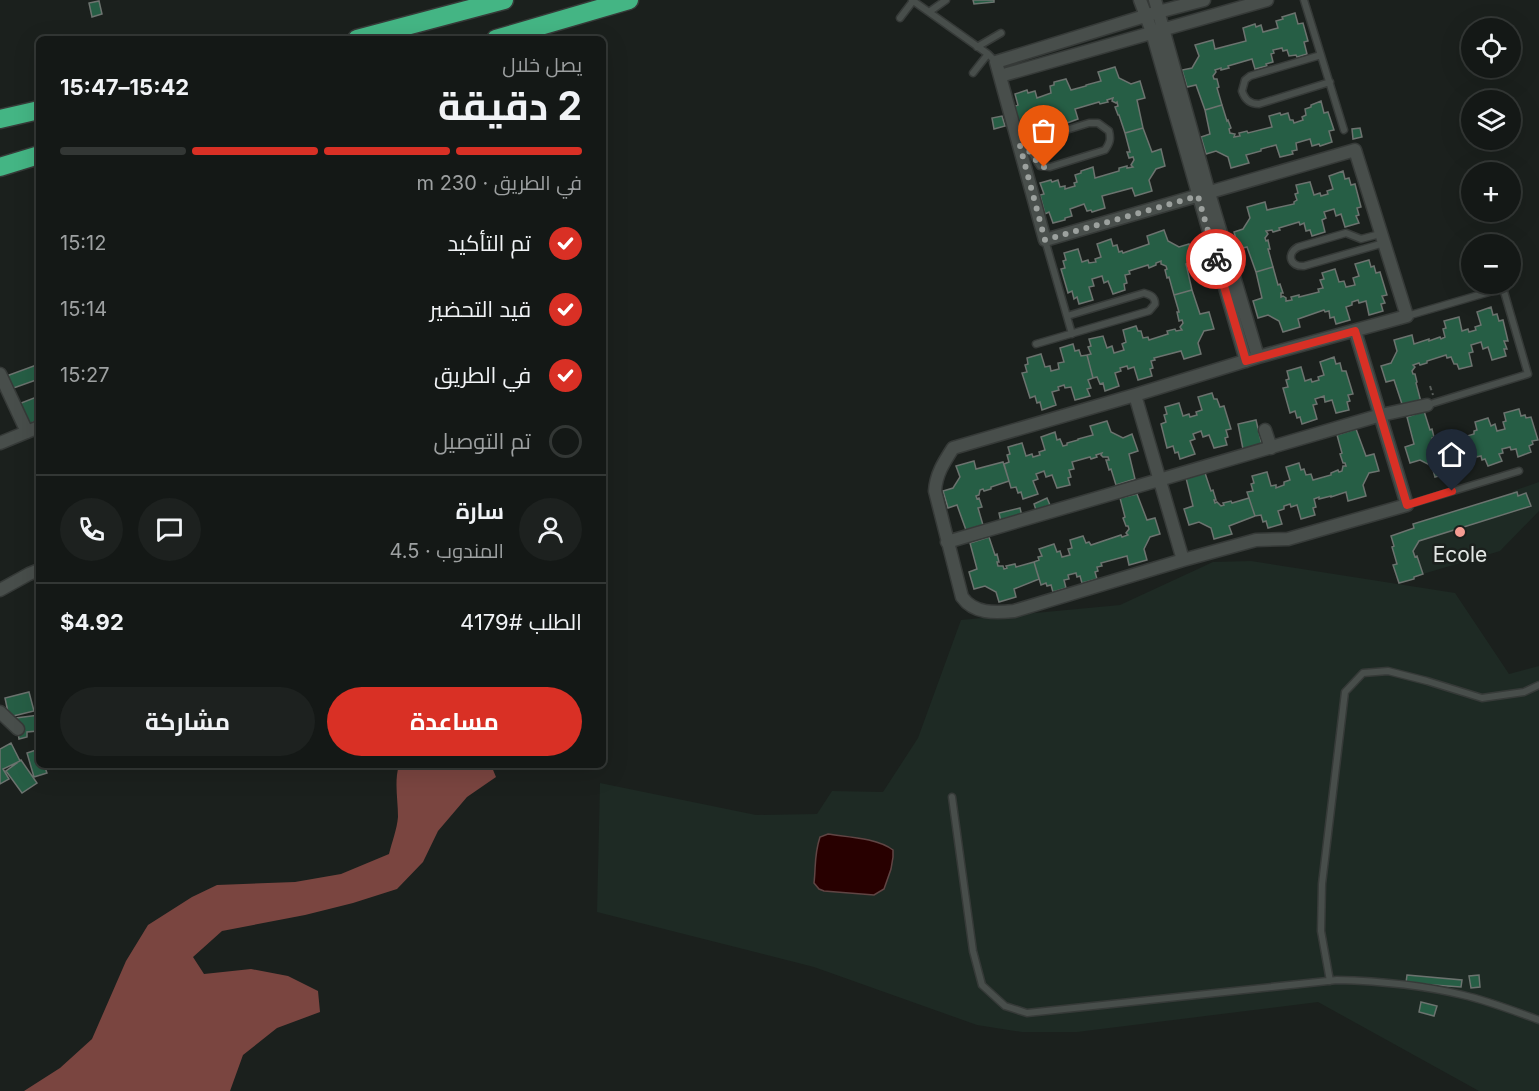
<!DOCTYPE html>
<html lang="ar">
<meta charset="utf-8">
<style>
:root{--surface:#141816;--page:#1d211f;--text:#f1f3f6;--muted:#9da0a1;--line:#333735;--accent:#d93025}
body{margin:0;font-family:Inter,Cairo,sans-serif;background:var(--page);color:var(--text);direction:rtl;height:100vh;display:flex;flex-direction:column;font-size:22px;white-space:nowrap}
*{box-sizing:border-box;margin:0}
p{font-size:20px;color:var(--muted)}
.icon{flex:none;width:33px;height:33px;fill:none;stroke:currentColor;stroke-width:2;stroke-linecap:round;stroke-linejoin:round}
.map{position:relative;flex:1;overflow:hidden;direction:ltr}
.panel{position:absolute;left:36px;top:36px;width:570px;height:732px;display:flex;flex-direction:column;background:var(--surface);border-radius:9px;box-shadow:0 6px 24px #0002,0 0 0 2px var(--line);direction:rtl}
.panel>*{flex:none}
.controls{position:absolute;left:1461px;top:18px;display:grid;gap:12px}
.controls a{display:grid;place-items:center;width:60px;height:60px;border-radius:50%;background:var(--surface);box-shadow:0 6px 24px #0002,0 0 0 2px var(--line);font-size:30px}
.pin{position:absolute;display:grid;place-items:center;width:51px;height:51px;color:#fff;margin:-62px -26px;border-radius:50% 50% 50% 0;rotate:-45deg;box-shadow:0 0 6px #0007}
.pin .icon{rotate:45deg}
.courier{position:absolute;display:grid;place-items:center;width:60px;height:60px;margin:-30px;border:4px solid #d93025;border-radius:50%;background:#fff;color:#222;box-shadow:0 2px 8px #0007}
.head em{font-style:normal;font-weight:700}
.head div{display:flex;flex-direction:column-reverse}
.head{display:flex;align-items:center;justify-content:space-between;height:102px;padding:0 24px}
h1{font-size:39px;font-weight:700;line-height:45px}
.bar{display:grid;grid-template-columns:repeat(4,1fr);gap:9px 6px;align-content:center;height:72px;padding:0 24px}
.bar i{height:8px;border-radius:4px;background:var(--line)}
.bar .active{background:var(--accent)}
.bar p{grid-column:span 4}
.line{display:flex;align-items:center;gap:15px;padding:0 24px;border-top:2px solid var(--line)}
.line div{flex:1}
.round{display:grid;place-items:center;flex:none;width:63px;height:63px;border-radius:32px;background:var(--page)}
ol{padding:0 24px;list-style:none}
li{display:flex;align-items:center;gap:18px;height:66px}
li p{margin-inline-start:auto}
li .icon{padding:6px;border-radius:50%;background:var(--accent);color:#fff;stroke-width:4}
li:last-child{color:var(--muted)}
li i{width:33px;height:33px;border:3px solid var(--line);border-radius:50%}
.primary-button{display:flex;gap:12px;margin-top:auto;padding:12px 24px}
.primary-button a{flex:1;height:69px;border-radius:36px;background:var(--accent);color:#fff;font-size:24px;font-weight:700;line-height:69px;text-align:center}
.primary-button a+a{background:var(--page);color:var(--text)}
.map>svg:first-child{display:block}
.built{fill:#1e2a24}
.forest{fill:#7a4540}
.water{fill:#280000;stroke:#604544;stroke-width:1.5}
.building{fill:#265e45;stroke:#6c736f;stroke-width:1.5}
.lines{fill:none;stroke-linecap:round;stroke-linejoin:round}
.lane-casing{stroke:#363a38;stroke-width:9}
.street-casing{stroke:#363a38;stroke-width:15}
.highway-casing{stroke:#363a38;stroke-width:21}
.path{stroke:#585d5a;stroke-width:2;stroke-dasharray:4.5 3;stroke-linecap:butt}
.lane{stroke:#484e4b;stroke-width:6}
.street{stroke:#484e4b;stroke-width:12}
.highway{stroke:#44b584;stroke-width:18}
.done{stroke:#9ca19e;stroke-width:6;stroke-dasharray:0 10.8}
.route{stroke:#d93025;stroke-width:8}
.poi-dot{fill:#f59c92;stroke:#1b201d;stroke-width:2}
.labels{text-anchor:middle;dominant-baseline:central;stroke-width:5;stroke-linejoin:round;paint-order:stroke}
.poi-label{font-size:21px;fill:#e2e6e4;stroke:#1b201d}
</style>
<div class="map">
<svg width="1539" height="1091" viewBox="0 0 1539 1091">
<rect width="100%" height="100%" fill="#1b201d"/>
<!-- built -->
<path class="built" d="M1539,482V511L1500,551L1423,574L1414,577V579L1399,583L1393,565L1397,563L1392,547L1394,546L1391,536L1414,528L1413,524L1513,493V491Z
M1251,561L1455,593L1509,674L1539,666V1091H1479L1318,1002L1077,1032H1022L977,1025L814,967L597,912L600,783L756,815L817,814L832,791L883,792L918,738L961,620L1120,605L1213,562Z"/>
<!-- forest -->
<path class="forest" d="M399,765H491L496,777L467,797L438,831L423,862L397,889L353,903L305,915L222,931L193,957L204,974L251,969L288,976L318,991L320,1012L277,1028L243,1055L230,1091H24L60,1068L92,1039L126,961L148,925L192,897L217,885L295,882L341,874L389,854C392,842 397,829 398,817C398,799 394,782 399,765Z"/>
<!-- water -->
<path class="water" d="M828,834C848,837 877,838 893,850V857L891,869L884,889L874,895L824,891L819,889L814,883C816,866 814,855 820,837Z"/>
<!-- building -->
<path class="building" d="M973,0H994V2L974,4Z
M99,1L102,14L92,17L89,3Z
M1295,13L1298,24L1303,23L1308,41L1304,42L1307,54L1297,57L1296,55L1289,56L1287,50L1283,51L1282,48L1273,50L1274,53L1271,54L1273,62L1266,64L1267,66L1255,69L1252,59L1228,66L1229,68L1221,70V68L1215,70L1216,72L1213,76L1214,79H1217L1219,87L1217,88L1222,105L1205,110L1196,85L1187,87L1182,70L1192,68L1199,56L1195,45L1213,40L1215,49L1246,41L1243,28L1255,24L1256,27L1261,25L1263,32L1278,28L1276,21L1283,19L1282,17Z
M1115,67L1119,78L1131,84L1140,81L1145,98L1137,100L1143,128L1125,133L1119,115H1118L1115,107L1118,106L1117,102L1116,103L1112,101L1113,98L1107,100L1108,102L1100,104L1099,102L1075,109L1078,119L1067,123L1066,121L1060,123L1057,115L1054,116L1053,113L1044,116L1045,119L1041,121L1043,127L1036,130L1037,132L1026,135L1023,124L1019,125L1013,107L1018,105L1015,94L1027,90L1028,93L1035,91L1037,98L1051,93L1050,86L1054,85V82L1066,79L1071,90L1086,86V85L1101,81L1098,72Z
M1321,101L1324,113L1328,112L1334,130L1329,131L1332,142L1320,146L1319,144L1312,146L1310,139L1296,143L1297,150L1292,151L1293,154L1280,157L1276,145L1261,149V151L1246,155L1249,163L1231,168L1228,157L1216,151L1206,154L1201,137L1210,134L1205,110L1222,105L1227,121L1228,120L1231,128L1229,129L1230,133L1235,134L1234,137L1240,136L1239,133L1247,131L1248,133L1272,127L1269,116L1280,113L1281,115L1288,113L1290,120H1293L1294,123L1303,120L1302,117L1306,115L1305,109L1311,107V105Z
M1002,116L1005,126L994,129L992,118Z
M1143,128L1152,152L1161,149L1165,166L1156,169L1149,180L1152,191L1135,196L1132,188L1102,196L1105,208L1092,212L1091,210L1087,211L1084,204L1070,209L1072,216L1065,218V220L1053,223L1049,212L1045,214L1040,195L1044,194L1040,183L1051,180L1052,182L1058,180L1060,187L1065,186V189L1075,186L1074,183L1077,182L1075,175L1081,173V171L1093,167L1095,178L1119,171V168L1127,166V168L1133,167L1131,165L1134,160L1133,157L1129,158L1127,152H1130L1125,133Z
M1360,128L1362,137L1353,139L1352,129Z
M1343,171L1345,179L1349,178L1351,185L1355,184L1361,207L1357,208L1359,215L1356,216L1359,223L1345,227L1341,214L1336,216L1334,209L1324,212L1326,218L1322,220L1325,232L1312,236L1310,230L1306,231L1304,223L1300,225L1299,222L1279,228L1280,230L1273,232L1272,230L1266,231L1268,234L1265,238L1266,241L1268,240L1270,249H1268L1273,267L1256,272L1247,247L1239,249L1234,232L1243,229L1250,218L1247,207L1265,202L1267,210L1294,204V202L1297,200L1295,194L1298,193L1296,185L1310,182L1314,195L1320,193L1321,196L1328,194L1327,191L1333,189L1329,176Z
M1164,230L1168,241L1179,247L1189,244L1194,261L1186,264L1192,290L1174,295L1169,277L1167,278L1165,270L1167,269L1166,266L1161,264V261L1156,263V265L1149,268L1148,265L1129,271L1130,274L1125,275L1127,283L1124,284L1125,290L1113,294L1108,281L1104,283L1102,276L1092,279L1094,286L1089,287L1093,300L1079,304L1077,297L1074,299L1072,291L1068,293L1061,269L1065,268L1063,261L1066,260L1064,253L1078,249L1082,262L1088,260L1089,263L1096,262L1095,259L1101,257L1097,244L1111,239L1113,246L1117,245L1119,252L1122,251L1123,253L1149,244L1147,236Z
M1369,260L1371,267L1374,266L1376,273L1380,272L1387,295L1382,296L1385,303L1381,304L1383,311L1369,315L1366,301L1359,303L1358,300L1352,302V305L1346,307L1350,320L1336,324L1334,317L1330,318L1329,311L1325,312L1324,310L1298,319L1300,327L1283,332L1279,321L1268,315L1258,318L1253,301L1262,298L1256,272L1273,267L1278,285L1280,284L1283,293H1281V297L1283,296L1286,298V301L1292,300L1291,297L1299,295V297L1319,292L1318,289L1323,288L1320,280L1324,279L1322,273L1335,269L1339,282L1344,281L1346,287L1355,285L1353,278L1359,276L1355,264Z
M1192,290L1200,314L1209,312L1214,329L1204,331L1198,343L1201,354L1184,359L1181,351L1154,358L1155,360L1151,361L1153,368L1150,369L1152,376L1138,380L1134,367L1128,369L1127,366L1120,368L1121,371L1115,373L1119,386L1105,391L1103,383L1100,384L1097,377L1093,378L1087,355L1091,354L1088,347L1091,346L1089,339L1103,336L1107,348L1112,346L1114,353L1124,350L1122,344L1126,342L1123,330L1136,326L1138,331H1141L1143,338L1148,337L1149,340L1168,334L1167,331L1175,329L1176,331L1182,330L1180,327L1183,323L1182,320L1179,321L1177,312H1179L1174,295Z
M1491,307L1493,315L1497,314L1499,321L1503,320L1508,341H1504L1507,349H1504L1506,356L1492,360L1488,347L1483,349L1481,342L1471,345L1473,352L1469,353L1472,366L1459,369L1457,364H1454L1451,357L1447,358L1446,355L1427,361V363L1420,365L1419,363L1413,365L1415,367L1412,371L1413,374H1415L1417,382L1416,383L1421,402L1403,407L1394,380L1386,382L1381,366L1391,363L1397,351L1394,340L1412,335L1414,344L1429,339V341L1440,337L1441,339L1445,337L1443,329L1446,328L1444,321L1459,317L1462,331L1468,329L1469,332L1476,330L1475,327L1481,325L1477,312Z
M1073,344L1075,351L1079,350L1081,356L1087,355L1093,378L1088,380L1091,388L1087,389L1090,396L1075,400L1071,387L1065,388L1064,385L1058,387L1059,390L1052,392L1056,405L1042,410L1040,402L1037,403L1035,396L1030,398L1022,373L1027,372L1025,365L1028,364L1027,358L1041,354L1045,367L1050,366L1051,371L1059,369L1058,363L1064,362L1060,348Z
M1334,357L1336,364L1340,363L1342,371H1346L1353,394L1348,395L1350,401L1347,402L1349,410L1336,413L1332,400L1325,402L1324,396L1315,399L1317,404L1313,405L1317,419L1302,424L1300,417L1297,418L1295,411L1290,413L1283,388L1288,387L1286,380L1289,379L1287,371L1301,367L1305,381L1311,379L1312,382L1319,380L1318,377L1324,375L1320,362Z
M39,364V379L5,391L1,378Z
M1212,393L1214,399H1217L1220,407L1224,406L1231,429L1226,430L1228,437L1225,438L1227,445L1214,448L1209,435L1203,437L1201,431L1193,434L1195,439L1190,441L1195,454L1180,459L1178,452L1175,453L1173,446L1167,448L1161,424L1166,422L1164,415L1167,414L1165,407L1179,403L1183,416L1189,414L1190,417L1197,415L1196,412L1202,410L1198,397Z
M39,396V420L19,428L11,407Z
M1519,409L1521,416L1525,415L1526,418L1531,417L1538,440L1532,441L1533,444L1529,446L1531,452L1518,457L1516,449L1511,450L1510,447L1502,449L1503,453L1499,454L1502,461L1488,466L1485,459L1482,460L1481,456L1476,457V455L1450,463L1453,472L1435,477L1432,466L1420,460L1410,463L1405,447L1414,444L1407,417L1424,411L1430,430L1432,429L1434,437L1432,438L1433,442L1435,441L1438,443V446L1444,444L1443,442L1450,440L1451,441L1474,434V431L1477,430L1475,422L1488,418L1491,426L1495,424L1497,431L1505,429L1503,422L1506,421L1504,413Z
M1256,420L1262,445L1243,449L1238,424Z
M1107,421L1111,432L1123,438L1132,434L1138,451L1129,454L1135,479L1116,485L1111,469L1109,470L1106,460H1109L1108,457H1103L1101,455L1102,453L1096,455L1097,457L1091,459L1090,457L1072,462L1074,469L1069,470L1071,477L1068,478L1070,485L1057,488L1052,475L1046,477L1044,471L1036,474L1038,479L1033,481L1038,494L1023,499L1021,492L1018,493L1016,487L1011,488L1004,464L1009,462L1007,455L1010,454L1008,447L1022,443L1026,456L1032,454L1033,457L1040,455L1039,452L1045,450L1041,437L1055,432L1057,440L1060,439L1063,446L1067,445V443L1078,440V439L1093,435L1090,426Z
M1356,429L1366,456L1374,454L1379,471L1369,473L1363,485L1366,496L1348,501L1346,492L1331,497V496L1319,499V497L1314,499L1316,507L1313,508L1315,515L1301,519L1297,505L1291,507L1290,504L1284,506V509L1278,511L1282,524L1268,528L1266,521L1263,522L1261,515L1255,516L1247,492L1253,491L1251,484L1254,483L1252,476L1267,472L1271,486L1276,485V488L1284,485V482L1290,480L1286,467L1299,463L1301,470L1304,469L1306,475L1311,474L1313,480L1331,475V473L1338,470L1339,472L1342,471L1343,466H1346L1345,463H1343L1340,454L1342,453L1337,435Z
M974,461L976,469L1003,462L1009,481L991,487V489L984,491L983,489L980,490L979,495L976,496L977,499L979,498L982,507L978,508L983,525L966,530L957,505L948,508L943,491L953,488L960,477L956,466Z
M1205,473L1211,491L1213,490L1216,500H1214L1215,503L1217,502L1221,506L1224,505L1223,503L1231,501L1232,503L1249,498L1255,516L1229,526L1232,534L1214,539L1211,528L1199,522L1189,525L1184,509L1193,506L1186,478Z
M1517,492L1518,496L1526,493L1531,506L1419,541L1413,551L1415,557L1417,556L1423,574L1414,577V579L1399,583L1393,565L1397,564L1392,547L1394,546L1391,536L1414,528L1413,524Z
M1137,494L1147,520L1155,518L1160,534L1150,537L1144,549L1147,560L1129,565L1127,556L1101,563L1102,566L1097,567L1098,571L1095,572L1097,579L1082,583L1080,576L1077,577L1076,573L1068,575L1069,579L1064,580L1066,588L1053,592L1051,585L1047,586L1046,583L1041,585L1034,562L1039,560L1038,557L1042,556L1039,549L1054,544L1057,552L1060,551L1062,557L1070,555L1068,549L1072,548L1070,540L1083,536L1086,543L1089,542L1091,545L1121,535L1122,537L1128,535L1126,533L1129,529L1128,526H1126L1123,518L1125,517L1120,498Z
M1047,498L1050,505L1036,510L1034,504Z
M1020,508L1022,516L1001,522L999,513Z
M989,537L995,555L997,554L999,562H997L998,566H1003L1004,569L1007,568L1006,566L1015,564L1016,567L1034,562L1039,579L1014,589L1016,597L999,602L996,592L985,586L974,589L969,572L977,569L970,543Z
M29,692L34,711L9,717L5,698Z
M39,715V722L36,723L37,731L27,732V737L19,739L16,718Z
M11,743L20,761L3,769L9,779L0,784V749Z
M39,749V765H44L47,773L34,777L27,753Z
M21,760L37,783L22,793L6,771Z
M1407,975L1462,980L1461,987L1406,983Z
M1479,975L1480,987L1471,988L1469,976Z
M1421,1002L1437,1006L1434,1016L1419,1012Z"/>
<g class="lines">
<defs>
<path id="lane" d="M912,0L988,54L996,62
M1304,0L1344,130
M929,12L946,0
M900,18L913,1
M977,47L1001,33
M1321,55L1250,76L1245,80L1242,91C1245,100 1250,104 1259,104L1330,82
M973,73L988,54
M1020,146C1031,149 1034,157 1040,166L1050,167L1105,150C1110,143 1111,139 1109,131L1098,123H1089L1040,138L1034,146V156
M1380,234L1361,239L1346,233L1298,247C1286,254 1290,267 1304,266L1384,243
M1045,240L1072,334
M1407,316L1503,288L1528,374L1427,405
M1036,344L1149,311L1155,304C1155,297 1151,295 1144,293L1067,316
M1407,505L1519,471
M952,797L973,951L982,985L1005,1006L1027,1013L1337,980C1379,981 1422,985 1463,995C1489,1001 1514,1011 1539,1020
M1330,981L1321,931L1322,884L1345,692L1363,673L1388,671L1427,681L1482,698L1524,692L1539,685"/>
<path id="street" d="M1140,0L1152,32L1246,361
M1155,0L1209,193L1258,357
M1204,0L1158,12L996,62L1045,240L1355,150L1407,316L1258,357L1135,395L953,448C944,462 936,474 935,491L962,597C974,614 995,613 1014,611L1183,560L1256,540L1288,539L1407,505L1355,331
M1000,76L1267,0
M0,374L27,432
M1135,395L1183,560
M1265,430L1271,448
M0,443L39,427
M947,542L1381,415L1427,405
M0,590L29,574L39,570
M0,712L18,729"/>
<path id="highway" d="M357,39L504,0
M496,39L629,0
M0,119L39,110
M0,167L39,155"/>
</defs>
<!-- lane casing -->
<use href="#lane" class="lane-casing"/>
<!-- street casing -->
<use href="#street" class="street-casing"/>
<!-- highway casing -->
<use href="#highway" class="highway-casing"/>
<!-- path -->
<path class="path" d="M1430,386L1433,395"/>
<!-- lane -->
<use href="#lane" class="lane"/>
<!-- street -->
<use href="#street" class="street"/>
<!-- highway -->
<use href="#highway" class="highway"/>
</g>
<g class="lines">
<!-- done -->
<path class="done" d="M1044,167C1033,162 1034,150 1020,146L1045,240L1198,196L1216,259"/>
<!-- route -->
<path class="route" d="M1216,259L1246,361L1355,331L1407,505L1452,491"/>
</g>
<!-- markers -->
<circle class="poi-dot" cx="1460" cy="532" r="6"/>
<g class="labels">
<!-- poi labels -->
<g class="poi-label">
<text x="1460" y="554">Ecole</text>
</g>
</g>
</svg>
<div class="controls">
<a><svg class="icon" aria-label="locate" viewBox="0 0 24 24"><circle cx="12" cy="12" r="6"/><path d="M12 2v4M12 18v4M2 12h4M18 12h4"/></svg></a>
<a><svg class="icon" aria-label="layers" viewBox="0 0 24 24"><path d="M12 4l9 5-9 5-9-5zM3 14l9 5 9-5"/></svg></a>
<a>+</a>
<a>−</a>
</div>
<div class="pin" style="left:1044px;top:167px;background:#ea580c"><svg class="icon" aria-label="bag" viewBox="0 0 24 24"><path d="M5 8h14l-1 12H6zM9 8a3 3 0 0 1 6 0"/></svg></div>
<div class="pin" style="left:1452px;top:491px;background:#1f2937"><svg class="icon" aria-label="home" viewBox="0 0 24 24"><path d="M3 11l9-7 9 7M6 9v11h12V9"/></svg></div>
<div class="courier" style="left:1216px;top:259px"><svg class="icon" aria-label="bike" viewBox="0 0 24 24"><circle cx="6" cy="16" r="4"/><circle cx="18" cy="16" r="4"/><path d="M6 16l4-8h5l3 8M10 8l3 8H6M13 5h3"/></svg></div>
<section class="panel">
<div class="head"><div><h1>2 دقيقة</h1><p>يصل خلال</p></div><em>15:42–15:47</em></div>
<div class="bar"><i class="active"></i><i class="active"></i><i class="active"></i><i></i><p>في الطريق · 230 m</p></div>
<ol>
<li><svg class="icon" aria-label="check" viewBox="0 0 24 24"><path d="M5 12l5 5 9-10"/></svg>تم التأكيد<p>15:12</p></li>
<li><svg class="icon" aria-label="check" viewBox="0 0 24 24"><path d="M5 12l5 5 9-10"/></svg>قيد التحضير<p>15:14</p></li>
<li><svg class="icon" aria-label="check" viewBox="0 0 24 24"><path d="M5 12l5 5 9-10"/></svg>في الطريق<p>15:27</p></li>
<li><i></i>تم التوصيل</li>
</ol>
<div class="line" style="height:108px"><a class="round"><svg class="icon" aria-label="person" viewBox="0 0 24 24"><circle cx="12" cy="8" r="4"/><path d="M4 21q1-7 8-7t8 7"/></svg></a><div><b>سارة</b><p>المندوب · 4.5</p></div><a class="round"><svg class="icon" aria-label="chat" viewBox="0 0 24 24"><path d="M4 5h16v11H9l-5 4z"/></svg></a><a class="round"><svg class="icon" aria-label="phone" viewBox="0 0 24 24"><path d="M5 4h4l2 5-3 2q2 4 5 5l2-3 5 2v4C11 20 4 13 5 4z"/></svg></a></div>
<div class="line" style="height:78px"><div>الطلب #4179</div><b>$4.92</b></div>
<div class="primary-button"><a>مساعدة</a><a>مشاركة</a></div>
</section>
</div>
